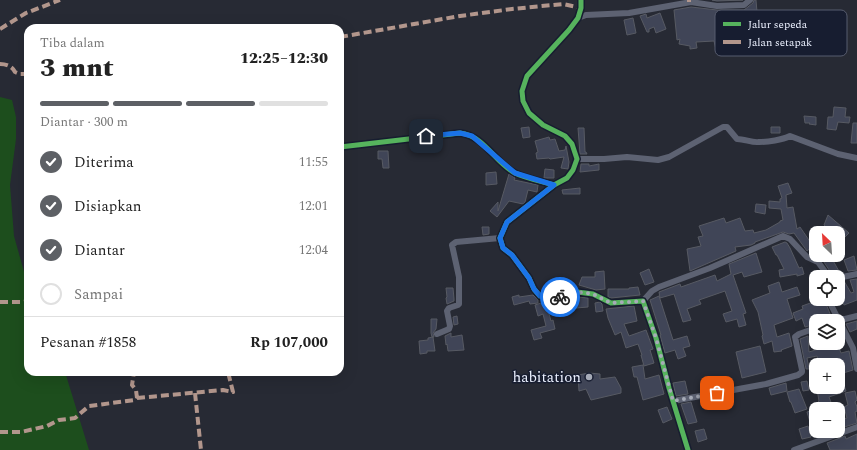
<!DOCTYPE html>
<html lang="id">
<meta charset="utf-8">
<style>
:root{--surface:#fff;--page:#f6f6f6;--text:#222;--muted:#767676;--line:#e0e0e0;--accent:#5d6065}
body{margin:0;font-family:Spectral,serif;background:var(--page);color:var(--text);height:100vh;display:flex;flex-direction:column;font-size:15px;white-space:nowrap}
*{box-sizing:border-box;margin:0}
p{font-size:13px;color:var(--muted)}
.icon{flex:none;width:22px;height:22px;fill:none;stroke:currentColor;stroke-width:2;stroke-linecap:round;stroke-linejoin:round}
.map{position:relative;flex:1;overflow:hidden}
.details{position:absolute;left:24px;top:24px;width:320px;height:352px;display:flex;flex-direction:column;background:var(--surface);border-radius:12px;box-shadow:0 4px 16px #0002}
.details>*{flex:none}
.needle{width:26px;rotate:335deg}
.controls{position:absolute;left:809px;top:226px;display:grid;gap:8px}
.controls a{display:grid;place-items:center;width:36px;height:36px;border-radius:8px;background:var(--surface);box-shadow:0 4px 16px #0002;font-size:20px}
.pin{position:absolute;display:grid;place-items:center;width:34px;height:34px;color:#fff;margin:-17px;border-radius:8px;box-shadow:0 2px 6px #0006}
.courier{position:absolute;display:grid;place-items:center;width:40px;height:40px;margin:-20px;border:3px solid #1a73e8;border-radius:50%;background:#fff;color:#222;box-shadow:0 1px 5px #0007}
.headline em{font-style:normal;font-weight:800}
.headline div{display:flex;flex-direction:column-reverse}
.headline{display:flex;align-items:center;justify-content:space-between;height:68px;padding:0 16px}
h1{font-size:26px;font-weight:800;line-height:30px}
.bar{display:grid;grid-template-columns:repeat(4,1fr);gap:6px 4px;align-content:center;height:48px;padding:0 16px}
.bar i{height:5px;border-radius:3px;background:var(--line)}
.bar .current{background:var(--accent)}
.bar p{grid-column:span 4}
.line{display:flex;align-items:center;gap:10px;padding:0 16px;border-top:1px solid var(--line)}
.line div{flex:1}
ol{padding:0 16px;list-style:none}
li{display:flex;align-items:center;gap:12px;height:44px}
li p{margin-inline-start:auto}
li .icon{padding:4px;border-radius:50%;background:var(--accent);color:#fff;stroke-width:4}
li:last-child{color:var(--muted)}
li i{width:22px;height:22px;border:2px solid var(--line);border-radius:50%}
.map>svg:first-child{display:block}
.green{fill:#1d4e1d}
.building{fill:#404557;stroke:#575a63}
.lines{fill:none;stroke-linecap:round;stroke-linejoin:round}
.minor{stroke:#5d6272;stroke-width:6}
.quiet{stroke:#b2968c;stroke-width:4;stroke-dasharray:8 4;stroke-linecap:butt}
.cycleway-casing{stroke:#171d30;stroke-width:8}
.cycleway{stroke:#56b35d;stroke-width:5}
.done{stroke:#a6abb7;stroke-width:4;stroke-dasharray:0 7.2}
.route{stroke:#1a73e8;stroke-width:5}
.poi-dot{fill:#a6abb7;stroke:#171d30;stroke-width:1.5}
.labels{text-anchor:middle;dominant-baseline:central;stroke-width:3;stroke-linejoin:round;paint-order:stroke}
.poi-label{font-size:15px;fill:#ebf0fe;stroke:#171d30;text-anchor:end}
.key{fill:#171d30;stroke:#575c6e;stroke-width:1}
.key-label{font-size:11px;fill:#ebf0fe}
</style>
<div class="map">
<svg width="857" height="450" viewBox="0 0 857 450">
<rect width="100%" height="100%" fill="#272a34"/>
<!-- green -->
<path class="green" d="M0,97L12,100L16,117V139L10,185L14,236L28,286V372H65L89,450H0Z"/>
<!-- building -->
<path class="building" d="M712,0H743L717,1Z
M754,0H756L757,12L739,20V18L718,19L720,31L741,29L740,23L756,19L758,34L747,36L748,45L735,47V50L724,51V52L717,54L714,41L696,42L697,48L690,49V46L679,44L680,39L677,40L674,10L691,7L717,10H744L753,3Z
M660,13L666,29L656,33L654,27L649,29V32H647L640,16L646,14L647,18Z
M633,18L636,33L627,35L624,20Z
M834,107L846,108L845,117H850L849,123L838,122L836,130L827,129L828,117H833Z
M804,116L816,117V125L809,124L810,123H805Z
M853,123H857V143H851Z
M529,127L530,137L523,138L521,128Z
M771,127H780V133H771Z
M578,128H584L585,152H586L587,154H580Z
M549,137L550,140L555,139L559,151L565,150L566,146L569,162L568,169L561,168L564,157L550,159L549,158L537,159L536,153L538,152L535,141Z
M378,151H388L389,168H383L382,159H378Z
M581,164H589V166L599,164V170L580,172Z
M545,169L554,170V178H544Z
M496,172L497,184L486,185V173Z
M509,174L515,178L514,180L538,185L537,192L528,190L525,202L523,204L509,201L497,217L490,211L498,202V211Z
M788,183L792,193L786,195L787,208L793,207L797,229L800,227L813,246L807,251L794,233L789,234L783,232L755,242V243L751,245L735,247L736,251L690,271L687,249L701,246L698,237L703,236L699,226L724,218L726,223L740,218L745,231L753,230L754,233L766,230L780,222V221L783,220L781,209L769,208V201L780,202V199L782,198L778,186Z
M580,188V194H563L562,190Z
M756,204L766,205L765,214L755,212Z
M828,215L849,233L841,241L838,238V233H832L824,225Z
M482,227H489V234L483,235Z
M785,242L787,243L790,248L799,268L802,267L804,274L797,276V274L780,277L779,270L784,269L777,255H776L772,247Z
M756,253L762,272L744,277L742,272L733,275L746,313L743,314L746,325L739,327L737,319L726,322L723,314L732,311L725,291L699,300L701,304L687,309L691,320L683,322L674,294L660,298L659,292L680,284L681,287L715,275L717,281L731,274L729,264Z
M854,256L857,270L848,271L844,260Z
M831,257L840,273L833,276L824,262Z
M649,269L654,282L645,285L640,273Z
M604,271L605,289L596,290L579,285L582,277H595V272Z
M857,279V300L844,305L841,298L838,299V282L844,281L851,293L854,292L850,280Z
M779,282L782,292L797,287L800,295L787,299L793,318L774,325L777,337L789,333L792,346L781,350L782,351L774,352L772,341L764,344L762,336L763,335L758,312L752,300L770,293L768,286Z
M638,287L640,295L611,298L608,297V289H629V288Z
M446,288H453L454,299V301L447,304L446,298L447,297Z
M519,295V297L533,295L538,300V303L530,304L529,301L514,305L512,297Z
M659,296L673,340L687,336L690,346L683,348L686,356L678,359L675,350L665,353L660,335H661L650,300Z
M577,297L588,298V307L576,308L575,301H578Z
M815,299H824L833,321H816V324L805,327L802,318L796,321L793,313L803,309L802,306L816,301Z
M544,302L546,303L551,321L553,320L555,329L540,333L542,338L534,340L531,330L546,326L543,314L538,316L535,305Z
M600,302L602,304L603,311L596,312L595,303Z
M634,306L637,321L624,324L629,336L646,330L653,349L650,350L654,363L644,366L641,355H642L638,344L626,348L621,332L615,335L608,318L606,309Z
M457,316L458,324L454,325L453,317Z
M431,319H437L436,329L433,333L434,337H432L431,333Z
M857,321V329L850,332L846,324Z
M451,333V337L462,335L464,350L448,351L447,344L446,345L445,336Z
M808,336L809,352L828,346L827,343H837L841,353L849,351L853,370L840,374L846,391L829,397L832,405L822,409H821L818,402L819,401L817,389L824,388V387H838V362L830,365H819L817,356L807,358L809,369H806L800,339Z
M433,337L435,351H427V353L420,354L419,341L428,340V338Z
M760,346L766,372L742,378L736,352Z
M643,365L645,379L659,375L664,394L643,400L637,377H634L632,367Z
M589,373L600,374V379L615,377L621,388V393L591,400L586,389L579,391L578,375Z
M685,381L688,394L676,396L673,383Z
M807,381L809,390L803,391L801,382Z
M786,383L787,391L771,395L769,388Z
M799,389L807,409L795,413L791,402H790L787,392Z
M855,391L857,400L855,402L857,407V411L855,412L857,423L838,429V419L839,420L847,418L844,407L848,405L845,393Z
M691,402L697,422L688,424L681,404Z
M667,407L672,419L663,423L658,410Z
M816,409V420L810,422L807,412Z
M808,426L811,437L802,439L799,429Z
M704,429L707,439L698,442L695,431Z
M857,434V450H830L827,443L845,436L846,439Z"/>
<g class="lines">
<!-- minor -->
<path class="minor" d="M578,18L586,15L629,13L691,2L717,6L744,5L750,0
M340,147L460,133C485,136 494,162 515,173C525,178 544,182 554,185L567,178L573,170L577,159L572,144L565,136L543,125L529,113L523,101L522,91L527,76L569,30L578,18L581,8V0
M577,159H604L627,157L658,160L669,157L723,127H727L737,139C745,139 752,143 759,142C768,142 782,140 790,136L838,154L857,158
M554,185L507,222L500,238L503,248L512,255L529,278L534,289L540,296L548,299L564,297L577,292L593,294L611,303L643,301L656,338L669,388L688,450
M838,278L857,274
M828,299L853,348L857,369
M643,301L652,291L659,287L710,268L783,236L790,239L807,257L818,262L829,277
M837,321L857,316
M437,334L449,329L450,326L447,311L449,308L458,305L459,304V277L452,245L456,242L500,238
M673,401L766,384L798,375L802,372V370L795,337L799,334L816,328
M794,450L857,427"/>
<!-- quiet -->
<path class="quiet" d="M689,0V2
M0,29L26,13L60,0
M340,37L460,16L512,9L563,4L581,8
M0,64C6,64 12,66 15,72L20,74H28
M0,302H22L28,301
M195,393L201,450
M137,398L223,390L233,392L228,372
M0,432H21L47,426L59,420L75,418L89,406L135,400L137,398L136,390L132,385L134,372"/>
<defs>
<path id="cycleway" d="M340,147L460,133C485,136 494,162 515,173C525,178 544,182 554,185L567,178L573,170L577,159L572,144L565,136L543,125L529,113L523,101L522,91L527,76L569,30L578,18L581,8V0
M554,185L507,222L500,238L503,248L512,255L529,278L534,289L540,296L548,299L564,297L577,292L593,294L611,303L643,301L656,338L669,388L688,450"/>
</defs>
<!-- cycleway casing -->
<use href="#cycleway" class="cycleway-casing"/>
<!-- cycleway -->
<use href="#cycleway" class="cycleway"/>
</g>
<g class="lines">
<!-- done -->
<path class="done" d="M560,297L577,292L593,294L611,303L643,301L656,338L673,401L717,393"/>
<!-- route -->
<path class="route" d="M426,136L460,133L472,136L515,173L554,185L507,222L500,238L503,248L512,255L529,278L534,289L540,296L548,299L560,297"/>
</g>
<!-- markers -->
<circle class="poi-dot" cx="589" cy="377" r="4"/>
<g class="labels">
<!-- poi labels -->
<g class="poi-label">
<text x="581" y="377">habitation</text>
</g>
</g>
<!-- legend -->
<rect x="715" y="10" width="132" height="46" rx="6" class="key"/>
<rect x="723" y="22" width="18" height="4" fill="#56b35d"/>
<rect x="723" y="40" width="18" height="4" fill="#b2968c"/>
<g class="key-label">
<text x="748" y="28">Jalur sepeda</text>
<text x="748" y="46">Jalan setapak</text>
</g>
</svg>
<div class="controls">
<a><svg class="needle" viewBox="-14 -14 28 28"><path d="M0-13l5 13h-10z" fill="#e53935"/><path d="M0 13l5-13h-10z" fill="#767676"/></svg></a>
<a><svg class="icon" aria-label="locate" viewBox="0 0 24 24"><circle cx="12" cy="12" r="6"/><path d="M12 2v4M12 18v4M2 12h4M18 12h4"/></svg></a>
<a><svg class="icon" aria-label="layers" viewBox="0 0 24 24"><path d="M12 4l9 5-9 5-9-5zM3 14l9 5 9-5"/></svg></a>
<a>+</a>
<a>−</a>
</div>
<div class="pin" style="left:717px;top:393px;background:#ea580c"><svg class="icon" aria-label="bag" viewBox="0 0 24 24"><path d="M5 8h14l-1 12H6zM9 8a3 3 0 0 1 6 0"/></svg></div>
<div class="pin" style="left:426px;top:136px;background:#1f2937"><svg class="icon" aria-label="home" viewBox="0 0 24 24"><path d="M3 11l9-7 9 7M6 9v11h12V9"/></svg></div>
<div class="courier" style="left:560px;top:297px"><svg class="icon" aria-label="bike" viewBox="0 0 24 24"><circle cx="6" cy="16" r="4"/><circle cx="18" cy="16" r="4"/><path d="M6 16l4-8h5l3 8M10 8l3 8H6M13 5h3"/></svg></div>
<section class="details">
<div class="headline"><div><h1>3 mnt</h1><p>Tiba dalam</p></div><em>12:25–12:30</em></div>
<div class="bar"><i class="current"></i><i class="current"></i><i class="current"></i><i></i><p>Diantar · 300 m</p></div>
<ol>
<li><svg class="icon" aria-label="check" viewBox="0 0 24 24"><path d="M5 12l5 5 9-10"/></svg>Diterima<p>11:55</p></li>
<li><svg class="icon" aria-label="check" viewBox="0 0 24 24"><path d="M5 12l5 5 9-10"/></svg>Disiapkan<p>12:01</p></li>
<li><svg class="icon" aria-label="check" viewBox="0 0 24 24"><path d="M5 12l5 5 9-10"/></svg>Diantar<p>12:04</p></li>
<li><i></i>Sampai</li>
</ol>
<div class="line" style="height:52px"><div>Pesanan #1858</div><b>Rp 107,000</b></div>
</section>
</div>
